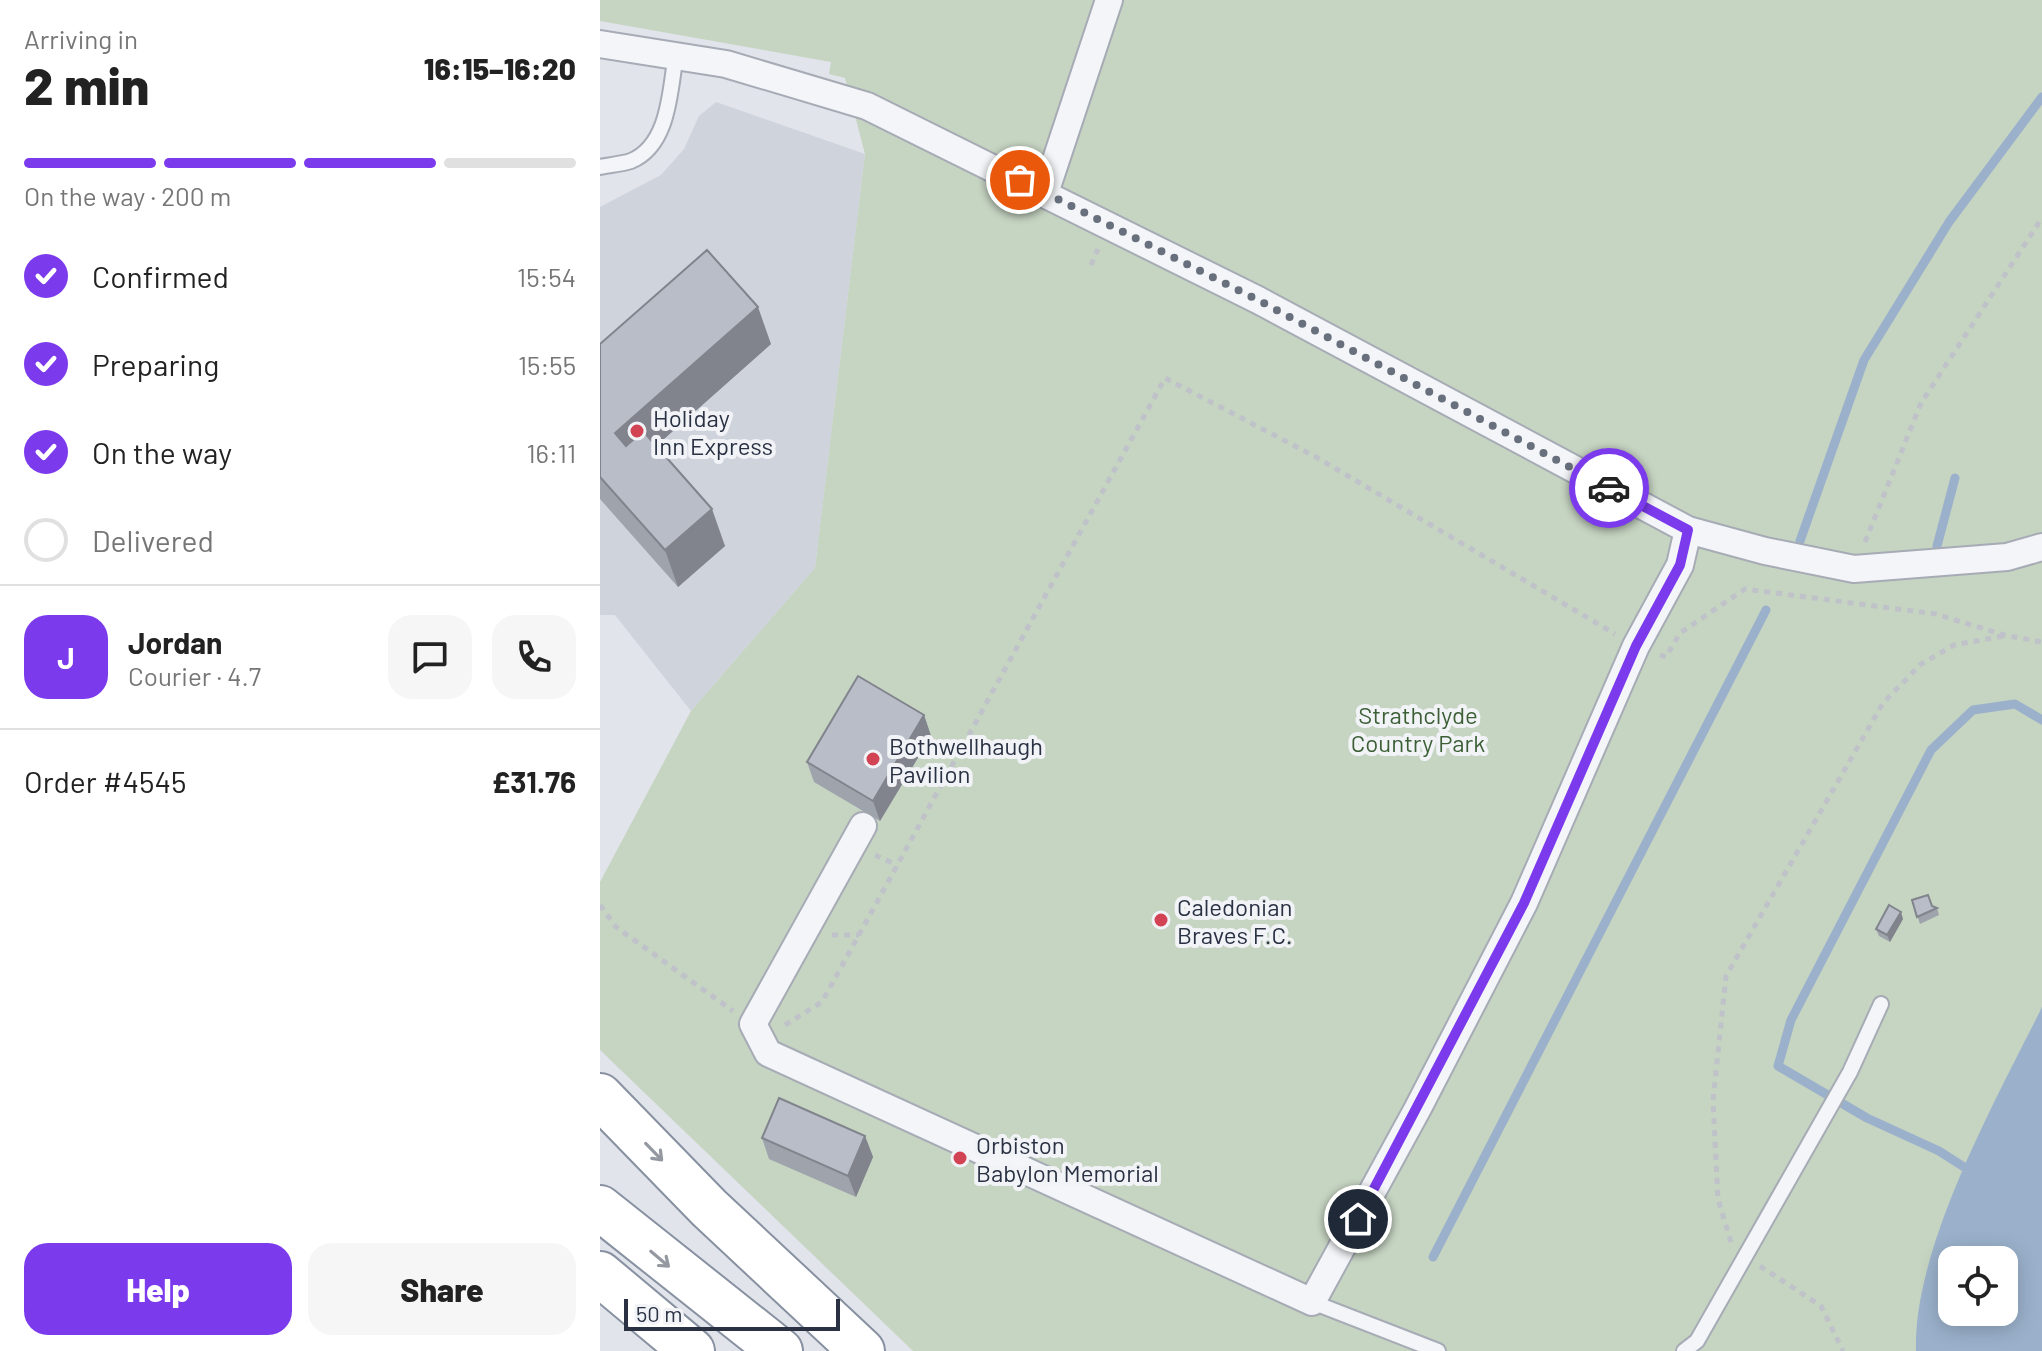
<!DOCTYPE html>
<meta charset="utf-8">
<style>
:root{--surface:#fff;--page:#f6f6f6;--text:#222;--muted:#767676;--line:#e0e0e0;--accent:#7c3aed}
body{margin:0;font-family:Barlow,sans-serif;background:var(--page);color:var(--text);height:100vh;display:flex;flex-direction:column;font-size:30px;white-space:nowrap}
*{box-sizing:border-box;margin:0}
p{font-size:26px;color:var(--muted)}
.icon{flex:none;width:44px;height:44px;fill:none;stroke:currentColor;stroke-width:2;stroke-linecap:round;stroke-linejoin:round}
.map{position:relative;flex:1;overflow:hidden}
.sheet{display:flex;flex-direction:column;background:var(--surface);width:600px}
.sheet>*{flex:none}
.tools{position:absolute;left:1338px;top:1246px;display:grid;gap:16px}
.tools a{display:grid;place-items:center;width:80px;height:80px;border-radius:16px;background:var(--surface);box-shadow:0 4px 20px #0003;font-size:40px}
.scale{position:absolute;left:24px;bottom:20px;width:216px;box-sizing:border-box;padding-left:8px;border:4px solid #293143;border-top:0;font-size:22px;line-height:28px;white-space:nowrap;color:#293143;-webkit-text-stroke:6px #f1f3f7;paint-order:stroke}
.pin{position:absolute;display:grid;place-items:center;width:68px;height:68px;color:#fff;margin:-34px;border:4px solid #fff;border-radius:50%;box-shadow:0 2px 8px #0007}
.courier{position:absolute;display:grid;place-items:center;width:80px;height:80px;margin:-40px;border:6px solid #7c3aed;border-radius:50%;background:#fff;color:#222;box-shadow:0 2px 10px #0007}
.headline em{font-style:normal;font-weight:800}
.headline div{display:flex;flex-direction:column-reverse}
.headline{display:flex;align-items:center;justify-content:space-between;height:136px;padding:0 24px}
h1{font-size:52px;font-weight:800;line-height:60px}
.bar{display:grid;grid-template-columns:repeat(4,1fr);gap:12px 8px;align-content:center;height:96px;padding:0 24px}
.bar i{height:10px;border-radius:6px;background:var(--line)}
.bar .active{background:var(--accent)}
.bar p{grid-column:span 4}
.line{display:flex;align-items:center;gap:20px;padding:0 24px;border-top:2px solid var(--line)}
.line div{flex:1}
.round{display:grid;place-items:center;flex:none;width:84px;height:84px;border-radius:24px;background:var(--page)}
ol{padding:0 24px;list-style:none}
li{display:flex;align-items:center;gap:24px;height:88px}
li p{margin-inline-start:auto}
li .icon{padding:8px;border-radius:50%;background:var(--accent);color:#fff;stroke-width:4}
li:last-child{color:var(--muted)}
li i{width:44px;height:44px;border:4px solid var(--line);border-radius:50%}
.primary-button{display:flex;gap:16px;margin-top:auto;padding:16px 24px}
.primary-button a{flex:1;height:92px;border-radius:24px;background:var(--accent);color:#fff;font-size:32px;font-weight:800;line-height:92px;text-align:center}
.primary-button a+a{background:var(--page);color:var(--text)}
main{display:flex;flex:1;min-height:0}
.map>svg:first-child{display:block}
.built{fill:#cfd3dc}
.green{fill:#c6d4c2;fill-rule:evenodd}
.water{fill:#9bb1cb;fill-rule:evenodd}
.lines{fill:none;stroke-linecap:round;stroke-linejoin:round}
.stream{stroke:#9bb1cb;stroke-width:9}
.lane-casing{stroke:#a6abb5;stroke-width:18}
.street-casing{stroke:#a6abb5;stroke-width:30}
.highway-casing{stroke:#8891a1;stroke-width:48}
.path{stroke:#bfc2c9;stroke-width:5;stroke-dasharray:6 6;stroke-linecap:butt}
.lane{stroke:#f4f5f8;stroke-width:14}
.street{stroke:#f4f5f8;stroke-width:26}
.highway{stroke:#fff;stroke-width:44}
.wall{fill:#9ea3ac}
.shaded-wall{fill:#81848c}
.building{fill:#b8bdc8;stroke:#81848c;stroke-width:2}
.oneway{stroke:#9498a1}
.done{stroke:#69707d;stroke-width:8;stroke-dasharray:0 14.4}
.route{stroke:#7c3aed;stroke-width:10}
.poi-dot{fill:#d24454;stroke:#f1f3f7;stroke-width:3}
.labels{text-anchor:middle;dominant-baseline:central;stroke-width:8;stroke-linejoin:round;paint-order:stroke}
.poi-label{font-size:24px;fill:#293143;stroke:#f1f3f7;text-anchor:start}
.park-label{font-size:24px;fill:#3c5f36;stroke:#f1f3f7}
</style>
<main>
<section class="sheet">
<div class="headline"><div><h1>2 min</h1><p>Arriving in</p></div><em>16:15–16:20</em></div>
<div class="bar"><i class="active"></i><i class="active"></i><i class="active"></i><i></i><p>On the way · 200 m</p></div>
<ol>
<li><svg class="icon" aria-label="check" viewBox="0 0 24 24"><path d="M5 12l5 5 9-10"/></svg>Confirmed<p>15:54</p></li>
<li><svg class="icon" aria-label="check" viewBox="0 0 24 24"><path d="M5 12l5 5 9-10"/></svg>Preparing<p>15:55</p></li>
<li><svg class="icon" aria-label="check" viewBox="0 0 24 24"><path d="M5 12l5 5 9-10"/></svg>On the way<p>16:11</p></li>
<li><i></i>Delivered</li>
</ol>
<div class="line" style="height:144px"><b class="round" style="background:var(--accent);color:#fff">J</b><div><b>Jordan</b><p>Courier · 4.7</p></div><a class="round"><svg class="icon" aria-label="chat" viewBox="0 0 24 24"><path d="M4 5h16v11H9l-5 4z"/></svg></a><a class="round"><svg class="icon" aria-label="phone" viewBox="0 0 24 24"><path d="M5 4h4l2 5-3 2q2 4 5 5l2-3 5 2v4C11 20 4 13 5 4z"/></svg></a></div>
<div class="line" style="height:104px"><div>Order #4545</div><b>£31.76</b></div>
<div class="primary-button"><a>Help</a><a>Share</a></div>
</section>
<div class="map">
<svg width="1442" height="1351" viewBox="0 0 1442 1351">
<rect width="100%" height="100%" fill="#e1e4ea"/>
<!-- built -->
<path class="built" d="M116,102L265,154L215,568L91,711L15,615H0V207L61,175L84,149L99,116Z"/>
<!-- green -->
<path class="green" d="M0,0H1442V1351H313L0,1050V882L91,711L215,568L265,154L245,78L229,74L231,62L0,21ZM1352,1260H1404V1312H1352Z"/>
<!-- water -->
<path class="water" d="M1442,1007V1351H1316C1313,1247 1396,1100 1442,1007ZM1352,1260H1404V1312H1352Z"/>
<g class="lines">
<!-- stream -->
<path class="stream" d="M1200,541L1264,360L1349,222L1442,97
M1337,546L1355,478
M1364,1167L1339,1151L1267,1118L1178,1066L1191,1020L1331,750L1373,710L1415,704L1442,720
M833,1257L1166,610"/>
<defs>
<path id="lane" d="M0,167C10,165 22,164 31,161C70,145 70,88 76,54
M712,1302L838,1351
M1084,1351L1097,1341L1250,1072L1281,1004"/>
<path id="street" d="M0,44L126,64L267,106L658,300L1088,530L1165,551L1254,569L1407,557L1442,547
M445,193L509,0
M263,826L153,1024L168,1053L712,1302L818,1108L924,903L1036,646L1080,565L1088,530"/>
<path id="highway" d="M0,1096L109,1208L262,1351
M0,1208L180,1351
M0,1274L92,1351"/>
</defs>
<!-- lane casing -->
<use href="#lane" class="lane-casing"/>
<!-- street casing -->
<use href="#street" class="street-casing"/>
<!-- highway casing -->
<use href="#highway" class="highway-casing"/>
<!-- path -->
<path class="path" d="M491,265L498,249
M1265,542L1321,403L1442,218
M1060,655L1066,657L1080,633L1145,589L1336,614L1404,635L1442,642
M275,855L297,865
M0,905L16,927L133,1011
M232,935H259
M185,1025L222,1002L565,378L716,457L1015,634
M1131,1242L1118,1199L1113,1101L1126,976L1283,703L1321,664L1354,645L1403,636
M1160,1266L1221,1306L1243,1351"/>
<!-- lane -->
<use href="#lane" class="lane"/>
<!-- street -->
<use href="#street" class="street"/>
<!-- highway -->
<use href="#highway" class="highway"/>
</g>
<!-- wall -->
<path class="wall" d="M0,344H171L56,446L125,546L78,587L0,499Z
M324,715L331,736L280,821L214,782L207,762Z
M1312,900L1337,908L1339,915L1320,924Z
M1303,919L1290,942L1279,936L1276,929Z
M265,1136L273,1157L256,1197L169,1159L162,1138Z"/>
<!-- shaded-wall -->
<path class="shaded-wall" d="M158,307L171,344L29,470L15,433Z
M112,509L125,546L78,587L65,550Z
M324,715L331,736L280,821L273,801Z
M1301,912L1303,919L1290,942L1287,935Z
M265,1136L273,1157L256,1197L248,1176Z"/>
<!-- building -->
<path class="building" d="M107,250L158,307L15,433L26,446L43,431L112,509L65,550L0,477V344Z
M258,676L324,715L273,801L207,762Z
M1328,895L1332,906L1337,908L1317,917L1312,900Z
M1289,905L1301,912L1287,935L1276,929Z
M179,1098L265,1136L248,1176L162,1138Z"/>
<!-- one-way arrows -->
<defs><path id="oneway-shaft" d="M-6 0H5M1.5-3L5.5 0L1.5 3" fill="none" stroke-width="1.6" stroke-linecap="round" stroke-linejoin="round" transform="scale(2)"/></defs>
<g class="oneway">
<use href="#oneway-shaft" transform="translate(54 1152) rotate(46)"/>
<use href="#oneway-shaft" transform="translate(60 1259) rotate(40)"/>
</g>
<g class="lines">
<!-- done -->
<path class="done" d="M420,180L658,300L1009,488"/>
<!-- route -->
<path class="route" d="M758,1219L924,903L1036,646L1080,565L1088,530L1009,488"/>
</g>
<!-- markers -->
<g class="poi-dot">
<circle cx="37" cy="431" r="8"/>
<circle cx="273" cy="759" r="8"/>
<circle cx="561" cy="920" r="8"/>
<circle cx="360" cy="1158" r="8"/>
</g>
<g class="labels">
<!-- poi labels -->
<g class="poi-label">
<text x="53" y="417">Holiday<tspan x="53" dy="28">Inn Express</tspan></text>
<text x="289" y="745">Bothwellhaugh<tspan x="289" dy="28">Pavilion</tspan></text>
<text x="577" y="906">Caledonian<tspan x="577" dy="28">Braves F.C.</tspan></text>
<text x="376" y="1144">Orbiston<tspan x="376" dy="28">Babylon Memorial</tspan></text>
</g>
<!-- park labels -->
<g class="park-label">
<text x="818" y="714">Strathclyde<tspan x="818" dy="28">Country Park</tspan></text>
</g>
</g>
</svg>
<div class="tools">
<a><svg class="icon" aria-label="locate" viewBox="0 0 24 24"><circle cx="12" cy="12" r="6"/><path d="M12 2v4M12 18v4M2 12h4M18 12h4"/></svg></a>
</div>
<div class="scale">50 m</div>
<div class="pin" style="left:420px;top:180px;background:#ea580c"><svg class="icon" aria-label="bag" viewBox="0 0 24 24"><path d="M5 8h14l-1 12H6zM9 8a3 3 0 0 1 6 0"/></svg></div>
<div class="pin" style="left:758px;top:1219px;background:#1f2937"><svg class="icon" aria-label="home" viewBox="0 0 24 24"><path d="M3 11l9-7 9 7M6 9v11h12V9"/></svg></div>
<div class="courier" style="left:1009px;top:488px"><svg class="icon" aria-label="car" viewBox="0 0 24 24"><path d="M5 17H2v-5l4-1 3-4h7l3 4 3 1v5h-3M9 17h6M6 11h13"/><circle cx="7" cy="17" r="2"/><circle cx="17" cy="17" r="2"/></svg></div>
</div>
</main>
